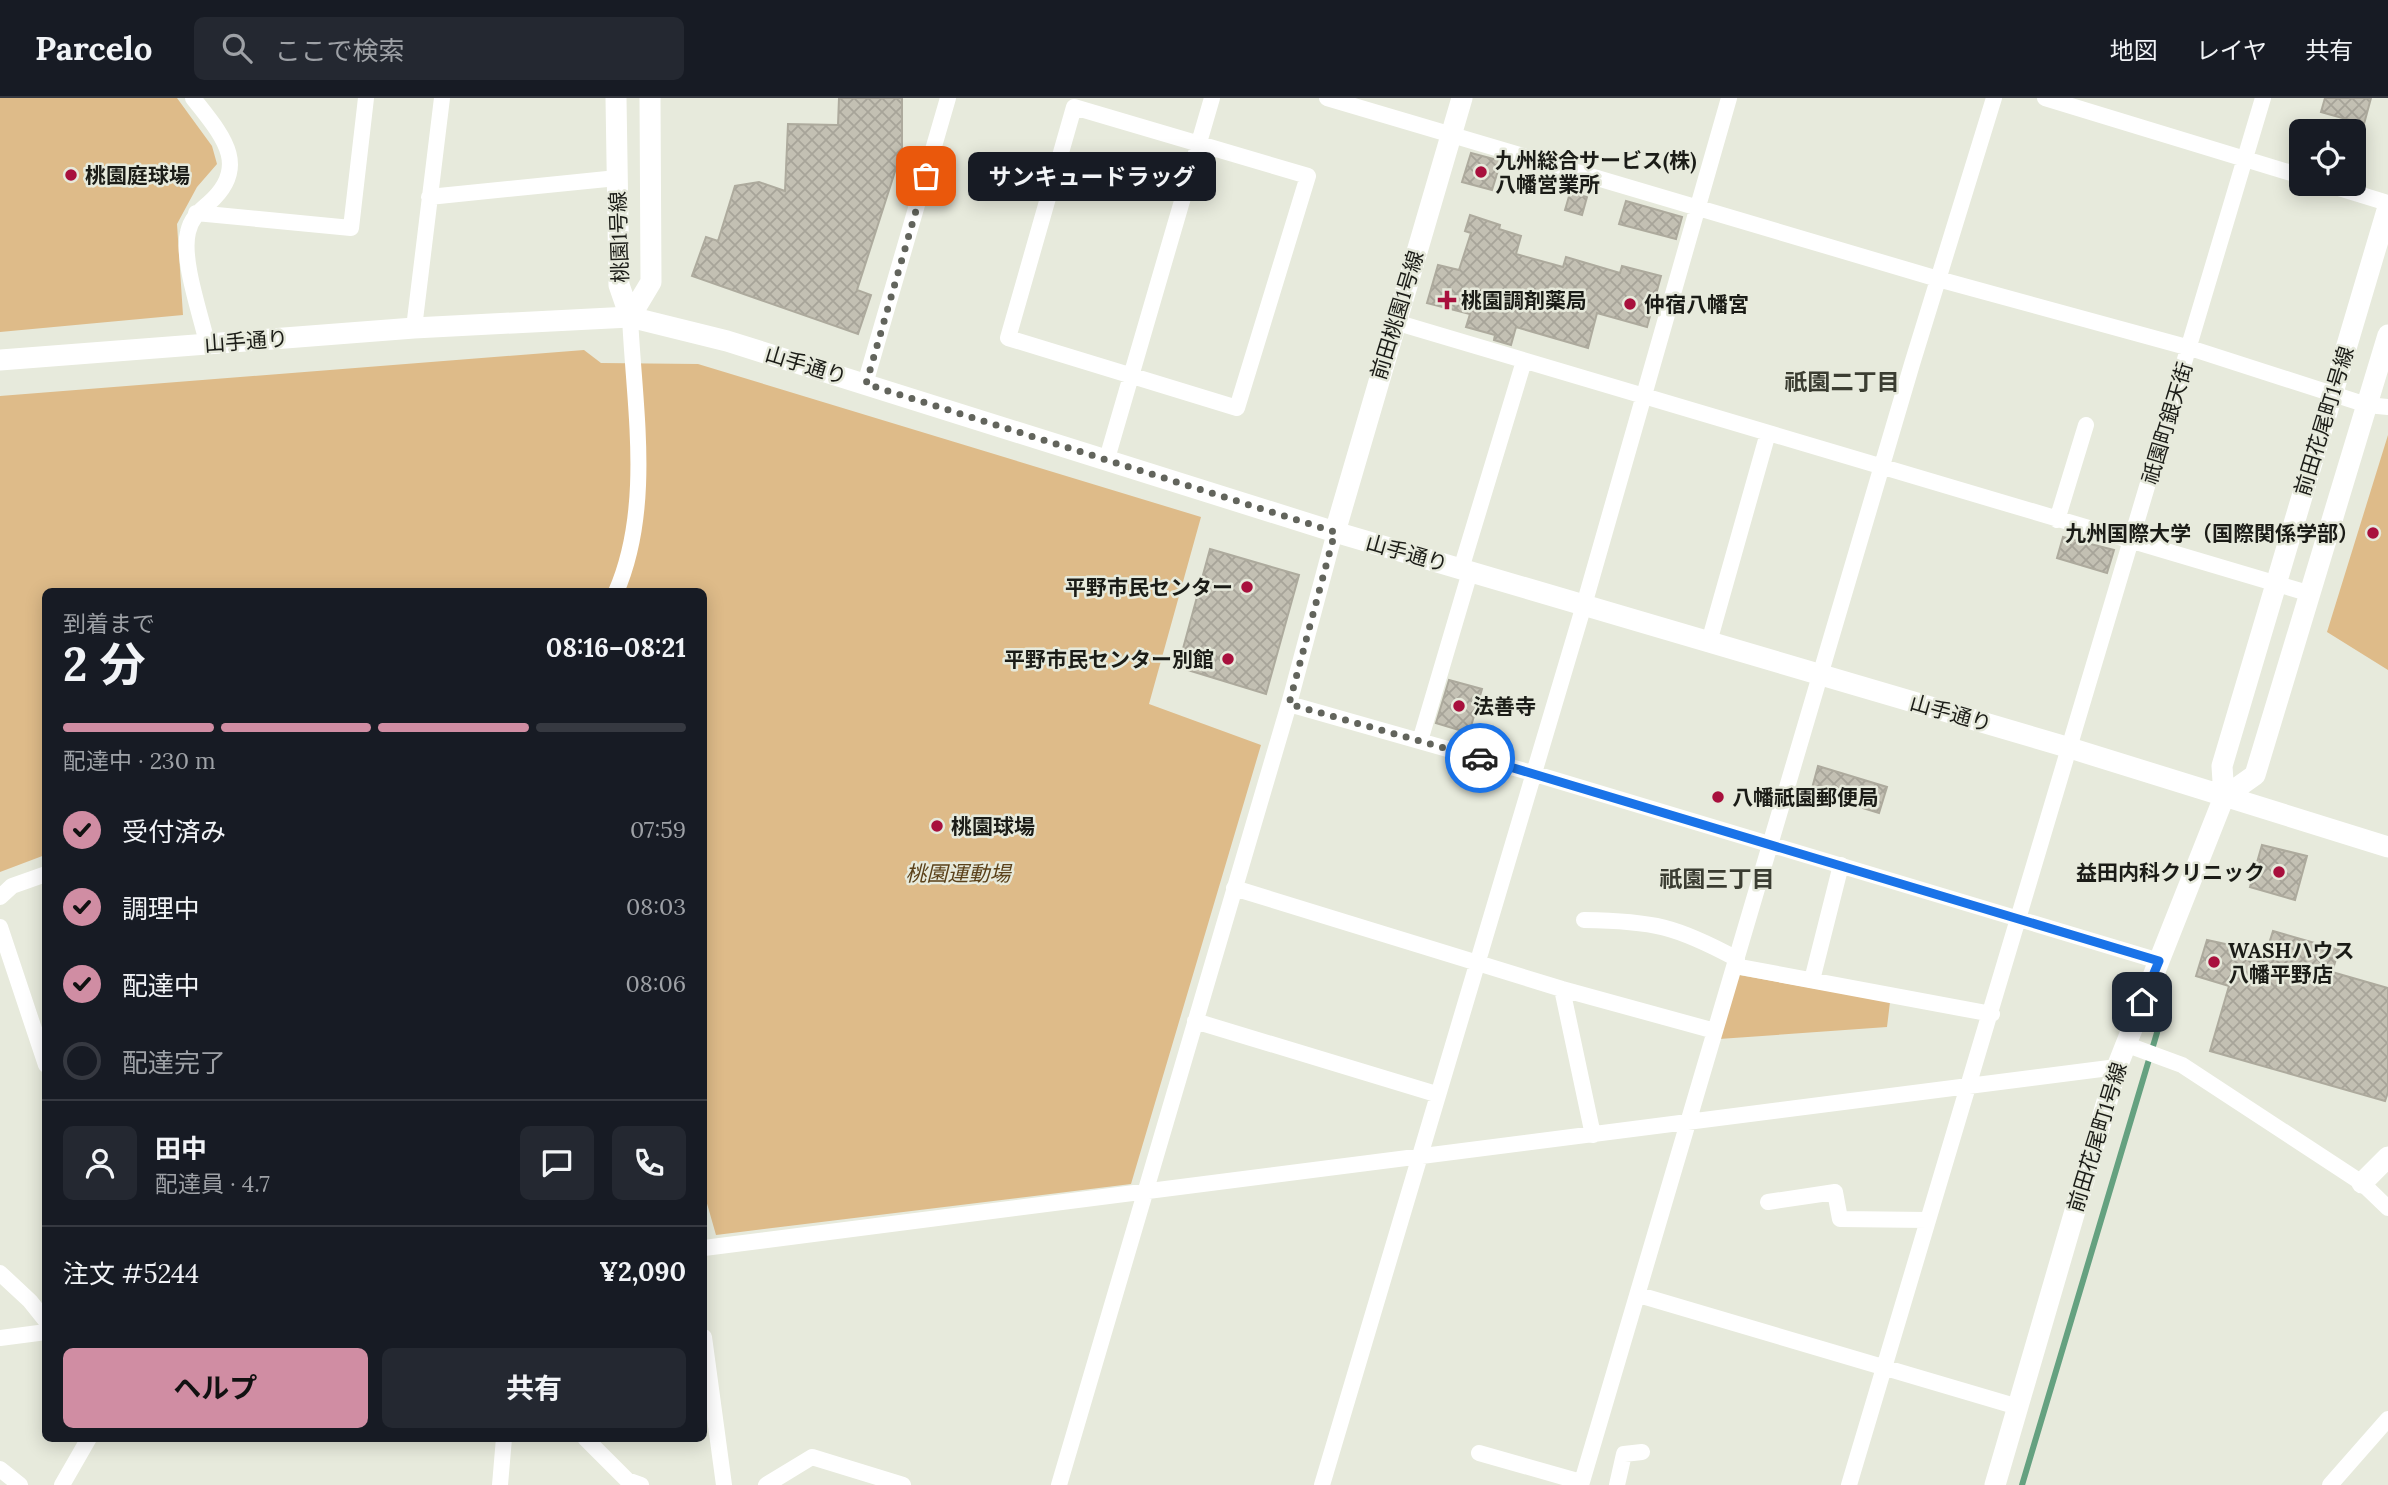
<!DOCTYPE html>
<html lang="ja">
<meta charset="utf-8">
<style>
:root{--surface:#171b24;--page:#242831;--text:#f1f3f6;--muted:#9ea1a6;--line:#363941;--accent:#d08da3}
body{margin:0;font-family:Lora,"Noto Sans JP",serif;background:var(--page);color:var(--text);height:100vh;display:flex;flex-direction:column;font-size:26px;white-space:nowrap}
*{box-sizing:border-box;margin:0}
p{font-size:23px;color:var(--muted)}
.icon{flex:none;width:38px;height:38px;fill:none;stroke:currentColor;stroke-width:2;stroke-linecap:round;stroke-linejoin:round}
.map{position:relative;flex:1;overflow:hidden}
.drawer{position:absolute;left:42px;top:490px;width:665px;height:854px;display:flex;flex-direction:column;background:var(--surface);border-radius:10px;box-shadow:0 4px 18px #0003}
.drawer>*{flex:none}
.tools{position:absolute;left:2289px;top:21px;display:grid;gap:14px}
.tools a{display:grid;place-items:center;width:77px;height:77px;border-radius:10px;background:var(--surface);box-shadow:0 4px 18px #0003;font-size:35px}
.pin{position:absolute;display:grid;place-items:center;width:60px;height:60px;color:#fff;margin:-30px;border-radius:14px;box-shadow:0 4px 10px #0006}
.courier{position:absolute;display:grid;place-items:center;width:70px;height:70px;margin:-35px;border:5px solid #1a73e8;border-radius:50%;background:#fff;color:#222;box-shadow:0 2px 9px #0007}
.bubble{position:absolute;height:49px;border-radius:10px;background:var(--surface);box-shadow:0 4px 18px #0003;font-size:23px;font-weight:700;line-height:49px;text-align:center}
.overview em{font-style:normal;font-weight:700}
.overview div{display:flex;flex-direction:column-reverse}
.overview{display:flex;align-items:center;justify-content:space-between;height:119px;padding:0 21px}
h1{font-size:46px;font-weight:700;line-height:52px}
.bar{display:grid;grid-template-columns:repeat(4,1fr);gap:10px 7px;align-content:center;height:84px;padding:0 21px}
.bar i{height:9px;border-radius:5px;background:var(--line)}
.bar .on{background:var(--accent)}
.bar p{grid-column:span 4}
.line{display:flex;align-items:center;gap:18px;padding:0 21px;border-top:2px solid var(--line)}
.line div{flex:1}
.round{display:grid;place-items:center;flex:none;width:74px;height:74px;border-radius:10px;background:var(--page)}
ol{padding:0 21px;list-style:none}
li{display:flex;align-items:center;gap:21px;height:77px}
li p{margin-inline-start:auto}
li .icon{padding:7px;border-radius:50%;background:var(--accent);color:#111;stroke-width:4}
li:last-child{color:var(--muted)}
li i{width:38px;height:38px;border:4px solid var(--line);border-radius:50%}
.primary-button{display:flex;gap:14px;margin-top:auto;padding:14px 21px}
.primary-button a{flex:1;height:80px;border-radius:10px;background:var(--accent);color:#111;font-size:28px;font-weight:700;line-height:80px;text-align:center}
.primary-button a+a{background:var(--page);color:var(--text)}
header{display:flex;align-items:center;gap:42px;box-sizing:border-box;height:98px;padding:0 35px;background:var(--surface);border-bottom:2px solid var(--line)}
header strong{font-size:33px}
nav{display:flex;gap:38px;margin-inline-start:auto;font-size:24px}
.search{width:490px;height:63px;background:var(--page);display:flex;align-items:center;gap:18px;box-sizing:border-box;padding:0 24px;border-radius:10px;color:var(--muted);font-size:26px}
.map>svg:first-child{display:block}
.green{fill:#debb89}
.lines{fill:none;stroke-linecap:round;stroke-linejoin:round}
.stream{stroke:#65a180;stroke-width:6}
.building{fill:url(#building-cross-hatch);stroke:#adaa9d;stroke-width:2}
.minor{stroke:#fff;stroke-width:16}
.tertiary{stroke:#fff;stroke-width:21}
.done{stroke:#62645c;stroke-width:7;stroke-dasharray:0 12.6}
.route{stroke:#1a73e8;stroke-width:9}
.poi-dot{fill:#a8103d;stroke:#e7eadc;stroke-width:2.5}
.labels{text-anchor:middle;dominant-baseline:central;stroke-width:5;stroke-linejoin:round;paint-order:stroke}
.poi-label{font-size:21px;font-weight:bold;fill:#1b1c17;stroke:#e7eadc;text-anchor:start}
.street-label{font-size:21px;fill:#1b1c17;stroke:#e7eadc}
.park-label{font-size:21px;font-style:italic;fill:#5b4119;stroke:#e7eadc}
.neighbourhood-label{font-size:23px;font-weight:bold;fill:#3b3d32;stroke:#e7eadc}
</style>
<header>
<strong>Parcelo</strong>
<div class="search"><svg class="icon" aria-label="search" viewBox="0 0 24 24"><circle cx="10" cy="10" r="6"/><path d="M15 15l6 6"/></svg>ここで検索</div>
<nav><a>地図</a><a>レイヤ</a><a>共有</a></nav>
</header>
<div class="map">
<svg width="2388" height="1387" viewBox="0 0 2388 1387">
<defs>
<pattern id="building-cross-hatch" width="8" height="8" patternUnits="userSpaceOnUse" patternTransform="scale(1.75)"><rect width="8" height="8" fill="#c3c0b3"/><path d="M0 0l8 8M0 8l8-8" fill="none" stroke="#a7a499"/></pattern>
</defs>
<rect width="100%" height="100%" fill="#e7eadc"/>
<!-- green -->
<path class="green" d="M0,0H177L212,48L217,66L197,89L177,126L183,217L0,234Z
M584,252L601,265L698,266L1201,419L1149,606L1261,647L1131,1086L716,1137L704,1095V494H46L45,757L0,774V298Z
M2388,337V572L2327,534Z
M1739,877L1890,904L1887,929L1719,941Z"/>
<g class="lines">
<!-- stream -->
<path class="stream" d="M2022,1387L2162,918"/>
</g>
<!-- building -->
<path class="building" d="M839,0H902V61H899L857,192L871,197L858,236L692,178L706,139L718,143L735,88L759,84L785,93L788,26L838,27Z
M2325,0H2371L2364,26L2321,14Z
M1471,55L1501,63L1492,92L1462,84Z
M1570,95L1587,99L1582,117L1565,112Z
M1626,103L1682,119L1676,141L1619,126Z
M1470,117L1500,127L1499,131L1521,138L1516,156L1563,169L1566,159L1620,175L1622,168L1661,178L1647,229L1597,215L1588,250L1516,229L1511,247L1494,242L1495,237L1466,229L1470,216L1427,205L1438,167L1459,172L1471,135L1465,133Z
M2063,439L2114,452L2107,475L2057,460Z
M1210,451L1299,477L1266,596L1178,569Z
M1449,582L1482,591L1469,635L1436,625Z
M1818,668L1887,689L1879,715L1811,694Z
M2262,747L2307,758L2295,802L2250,789Z
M2273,833L2339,852L2332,874L2388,890V994L2385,1003L2210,953L2229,888L2196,878L2207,842L2266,855Z"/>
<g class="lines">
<!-- minor -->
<path class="minor" d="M193,0C220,35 252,67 209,105C199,114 191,120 188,134C181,162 201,217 207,245
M1327,0L1938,181L2190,250L2367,307L2388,309
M2045,0L2301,78
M1074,9L1308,78L1237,310L1008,240Z
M2326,86L2388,105
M429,99L617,80
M196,115L351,130L366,0
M1395,224L2311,496
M414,230L442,0
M865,286L948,0
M1106,364L1212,0
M2057,422L2086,327
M1461,471L1524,263
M616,494C653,409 634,308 630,219
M1709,544L1768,335
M1289,606L1532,675L2159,863
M1420,643L1470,474
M1234,790L1562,891L1715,933
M0,799L12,788L46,776
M1584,822C1653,823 1676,828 1737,861
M0,829L46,967
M1735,868L1992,916
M1812,882L1841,767
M1562,891L1593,1037
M1195,923L1436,996
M2125,946L2182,967L2362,1085L2388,1110
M1768,1104L1835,1094L1840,1121L1928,1122
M704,1150L2117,969
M0,1175L30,1203L46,1223
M1639,1197L2018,1309
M704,1239L724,1387
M0,1240L46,1234
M585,1340L627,1382L641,1387
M1479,1355L1581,1384
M0,1371L20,1387
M62,1387L89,1340
M500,1387L504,1340
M766,1387L812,1359L903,1387
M1059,1387L1289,606L1335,434
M1322,1387L1584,507L1729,0
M1581,1387L1912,266L1994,0
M1617,1387L1624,1356L1642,1354
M1849,1387L2263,0
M2330,1387L2388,1321"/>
<!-- tertiary -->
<path class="tertiary" d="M616,0L619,187L630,219
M2388,109L2222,668L2224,699L2255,677L2388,237
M630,219L651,184L650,0
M0,262L414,230L630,219L727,243L1335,434L2070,650L2388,749
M1335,434L1462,0
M2362,1085L2388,1059
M1995,1387L2117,969L2224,699"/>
</g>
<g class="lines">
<!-- done -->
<path class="done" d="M926,78L866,286L1335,434L1289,606L1480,660"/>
<!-- route -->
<path class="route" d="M1480,660L2159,863L2142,904"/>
</g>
<!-- markers -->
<g class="poi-dot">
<circle cx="1481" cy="74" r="7"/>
<circle cx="71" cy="77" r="7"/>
<path d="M1443.5 191.5h7v7h7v7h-7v7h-7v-7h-7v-7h7z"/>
<circle cx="1630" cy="206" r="7"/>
<circle cx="2373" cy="435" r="7"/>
<circle cx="1247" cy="489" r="7"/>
<circle cx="1228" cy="561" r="7"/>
<circle cx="1459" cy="608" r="7"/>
<circle cx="1718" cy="699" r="7"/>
<circle cx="937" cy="728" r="7"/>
<circle cx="2279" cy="774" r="7"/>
<circle cx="2214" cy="864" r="7"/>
</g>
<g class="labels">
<!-- poi labels -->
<g class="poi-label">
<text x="1495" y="62">九州総合サービス(株)<tspan x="1495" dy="24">八幡営業所</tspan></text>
<text x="85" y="77">桃園庭球場</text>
<text x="1461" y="202">桃園調剤薬局</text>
<text x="1644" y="206">仲宿八幡宮</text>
<text x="2359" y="435" text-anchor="end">九州国際大学（国際関係学部）</text>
<text x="1233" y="489" text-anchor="end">平野市民センター</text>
<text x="1214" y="561" text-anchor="end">平野市民センター別館</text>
<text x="1473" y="608">法善寺</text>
<text x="1732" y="699">八幡祇園郵便局</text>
<text x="951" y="728">桃園球場</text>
<text x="2265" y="774" text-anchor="end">益田内科クリニック</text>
<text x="2228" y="852">WASHハウス<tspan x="2228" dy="24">八幡平野店</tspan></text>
</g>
<!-- street labels -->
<g class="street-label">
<text transform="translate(619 139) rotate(-92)">桃園1号線</text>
<text transform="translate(1397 217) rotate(-73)">前田桃園1号線</text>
<text transform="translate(246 243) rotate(-4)">山手通り</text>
<text transform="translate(806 267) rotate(17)">山手通り</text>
<text transform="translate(2324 323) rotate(-73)">前田花尾町1号線</text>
<text transform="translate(2167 325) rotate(-73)">祇園町銀天街</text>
<text transform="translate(1407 455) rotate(16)">山手通り</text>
<text transform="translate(1951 615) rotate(16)">山手通り</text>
<text transform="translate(2097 1039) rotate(-73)">前田花尾町1号線</text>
</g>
<!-- park labels -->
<g class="park-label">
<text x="958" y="775">桃園運動場</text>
</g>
<!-- neighbourhood labels -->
<g class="neighbourhood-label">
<text x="1842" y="283">祇園二丁目</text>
<text x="1717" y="780">祇園三丁目</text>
</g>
</g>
</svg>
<div class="tools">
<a><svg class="icon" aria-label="locate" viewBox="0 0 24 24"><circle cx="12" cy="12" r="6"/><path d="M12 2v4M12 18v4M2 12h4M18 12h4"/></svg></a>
</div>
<div class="pin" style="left:926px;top:78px;background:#ea580c"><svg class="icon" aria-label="bag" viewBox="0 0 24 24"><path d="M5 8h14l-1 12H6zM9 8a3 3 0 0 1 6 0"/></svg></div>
<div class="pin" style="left:2142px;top:904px;background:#1f2937"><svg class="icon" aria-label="home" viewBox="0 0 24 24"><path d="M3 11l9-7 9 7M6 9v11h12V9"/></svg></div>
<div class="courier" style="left:1480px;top:660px"><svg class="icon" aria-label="car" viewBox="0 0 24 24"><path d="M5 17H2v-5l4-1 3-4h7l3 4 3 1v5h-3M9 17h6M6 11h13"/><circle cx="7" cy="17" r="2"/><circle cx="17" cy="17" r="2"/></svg></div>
<div class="bubble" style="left:968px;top:54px;width:248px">サンキュードラッグ</div>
<section class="drawer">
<div class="overview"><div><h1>2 分</h1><p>到着まで</p></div><em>08:16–08:21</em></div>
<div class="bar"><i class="on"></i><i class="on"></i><i class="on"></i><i></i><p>配達中 · 230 m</p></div>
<ol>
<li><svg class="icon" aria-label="check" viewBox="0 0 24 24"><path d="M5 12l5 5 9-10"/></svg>受付済み<p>07:59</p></li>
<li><svg class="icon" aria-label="check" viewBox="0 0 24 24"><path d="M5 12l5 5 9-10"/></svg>調理中<p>08:03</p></li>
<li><svg class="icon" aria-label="check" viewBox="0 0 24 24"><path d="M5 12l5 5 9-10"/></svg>配達中<p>08:06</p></li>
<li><i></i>配達完了</li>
</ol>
<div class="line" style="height:126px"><a class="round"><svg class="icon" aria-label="person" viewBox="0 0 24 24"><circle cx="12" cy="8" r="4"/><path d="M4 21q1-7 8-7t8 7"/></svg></a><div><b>田中</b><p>配達員 · 4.7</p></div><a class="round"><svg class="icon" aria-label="chat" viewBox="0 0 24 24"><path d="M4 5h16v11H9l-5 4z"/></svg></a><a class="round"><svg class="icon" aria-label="phone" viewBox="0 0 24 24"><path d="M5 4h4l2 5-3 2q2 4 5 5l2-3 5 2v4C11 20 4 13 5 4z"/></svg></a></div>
<div class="line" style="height:91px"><div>注文 #5244</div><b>¥2,090</b></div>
<div class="primary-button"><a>ヘルプ</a><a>共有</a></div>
</section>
</div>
